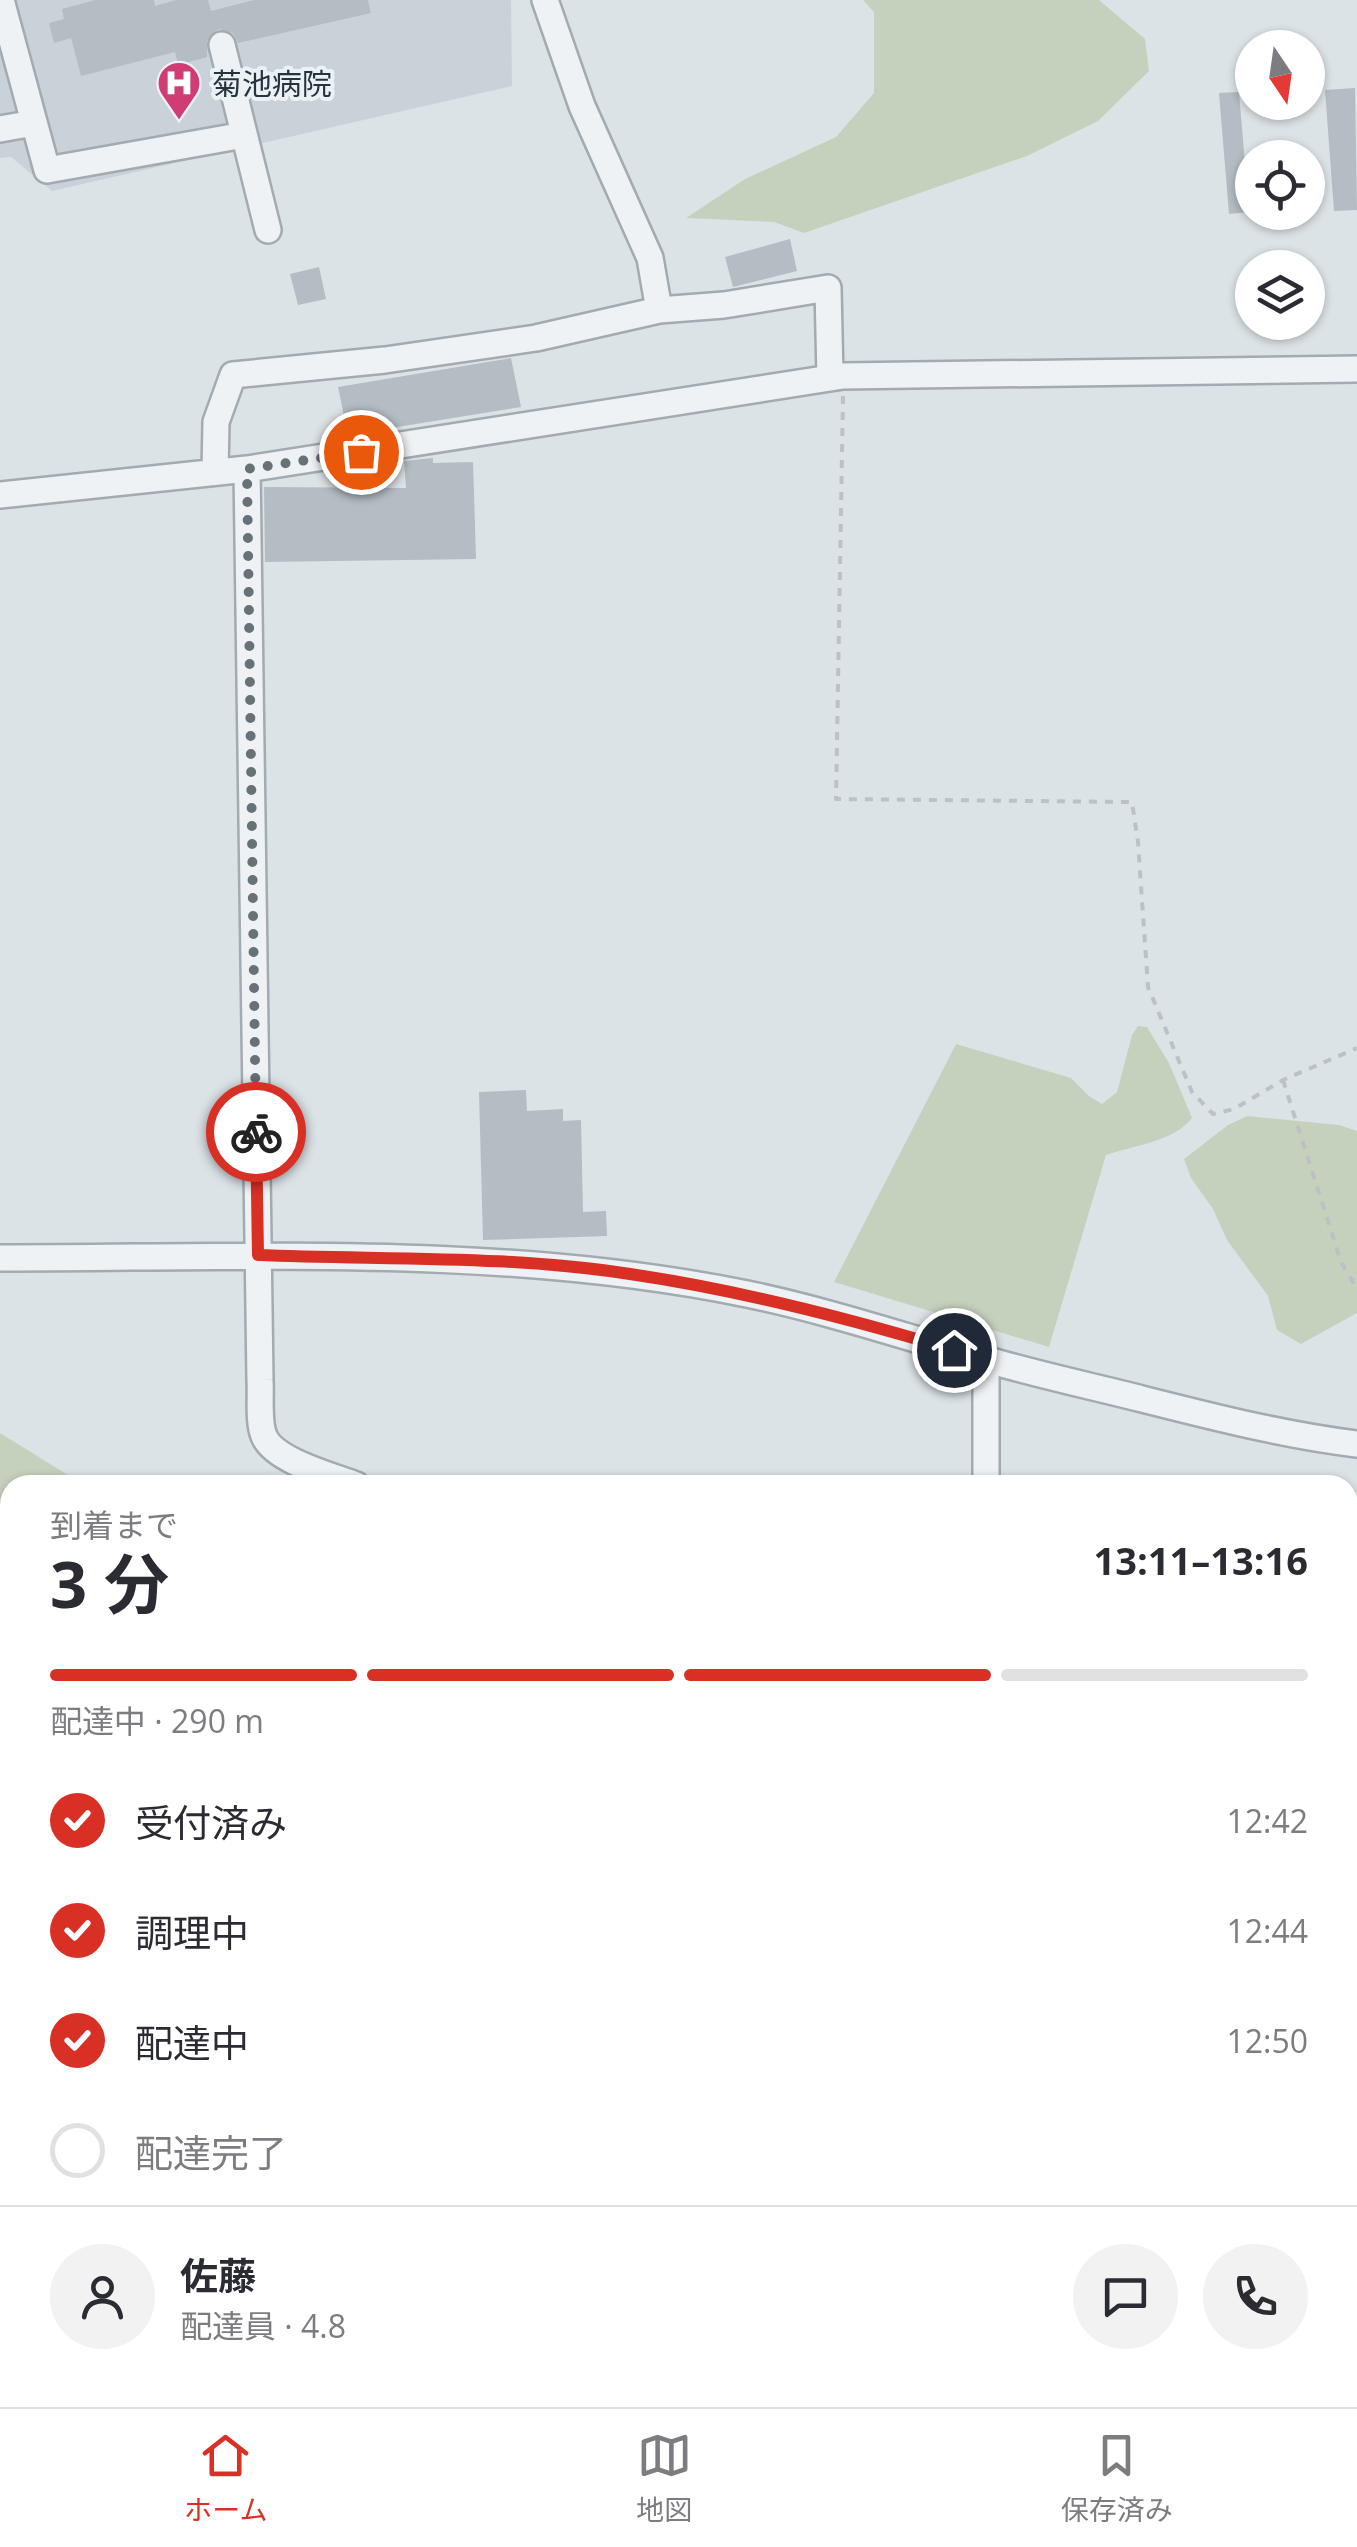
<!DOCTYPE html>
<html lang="ja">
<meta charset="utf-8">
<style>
:root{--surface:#fff;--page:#f2f2f3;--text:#2b2b33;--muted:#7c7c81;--line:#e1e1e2;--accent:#d93025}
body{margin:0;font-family:"Open Sans","Noto Sans JP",sans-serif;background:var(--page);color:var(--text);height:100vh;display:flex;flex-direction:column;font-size:38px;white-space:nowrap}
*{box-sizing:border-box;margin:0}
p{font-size:32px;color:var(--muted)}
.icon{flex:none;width:55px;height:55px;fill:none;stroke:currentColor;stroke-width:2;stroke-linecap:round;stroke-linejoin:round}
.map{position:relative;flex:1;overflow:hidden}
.details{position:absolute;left:0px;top:1475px;width:1358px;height:932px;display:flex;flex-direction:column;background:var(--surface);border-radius:30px 30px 0 0;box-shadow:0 2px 8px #0004}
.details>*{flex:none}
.needle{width:65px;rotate:167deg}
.buttons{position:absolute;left:1235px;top:30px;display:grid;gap:20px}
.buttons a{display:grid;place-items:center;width:90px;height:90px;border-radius:50%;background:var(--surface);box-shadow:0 2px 8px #0004;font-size:50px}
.pin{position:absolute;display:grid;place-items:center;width:85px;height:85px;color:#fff;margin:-42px;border:5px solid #fff;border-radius:50%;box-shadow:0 2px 10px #0007}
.courier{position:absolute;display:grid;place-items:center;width:100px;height:100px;margin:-50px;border:8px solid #d93025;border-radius:50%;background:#fff;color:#222;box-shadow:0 2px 12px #0007}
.head em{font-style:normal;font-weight:700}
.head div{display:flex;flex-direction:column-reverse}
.head{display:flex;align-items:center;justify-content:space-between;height:170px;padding:0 50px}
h1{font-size:65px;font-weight:700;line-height:75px}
.bar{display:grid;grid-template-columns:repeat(4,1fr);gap:15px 10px;align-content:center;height:120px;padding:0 50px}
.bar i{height:12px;border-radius:8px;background:var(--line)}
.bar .active{background:var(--accent)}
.bar p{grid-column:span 4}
.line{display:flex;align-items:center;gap:25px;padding:0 50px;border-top:2px solid var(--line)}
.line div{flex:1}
.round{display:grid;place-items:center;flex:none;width:105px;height:105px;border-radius:52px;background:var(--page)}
ol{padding:0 50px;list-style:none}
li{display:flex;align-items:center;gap:30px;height:110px}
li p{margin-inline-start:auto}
li .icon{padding:10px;border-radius:50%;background:var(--accent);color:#fff;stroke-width:4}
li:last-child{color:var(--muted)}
li i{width:55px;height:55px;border:5px solid var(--line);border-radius:50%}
.tab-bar{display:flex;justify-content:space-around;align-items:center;height:140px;border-top:2px solid var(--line);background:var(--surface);font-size:28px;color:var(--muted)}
.tab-bar a{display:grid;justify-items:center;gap:5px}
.tab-bar .active{color:var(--accent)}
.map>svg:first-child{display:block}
.built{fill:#cad2d9}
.green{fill:#c6d1bd}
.building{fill:#b3bdc3}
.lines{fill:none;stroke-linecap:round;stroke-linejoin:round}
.minor-casing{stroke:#a2abb1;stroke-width:30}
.path{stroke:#bbc1c5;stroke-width:4;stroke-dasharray:8 8;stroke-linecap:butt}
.minor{stroke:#eff2f5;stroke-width:25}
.done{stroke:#667178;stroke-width:10;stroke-dasharray:0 18}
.route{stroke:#d93025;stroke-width:12}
.labels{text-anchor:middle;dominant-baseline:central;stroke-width:8;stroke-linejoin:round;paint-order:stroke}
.poi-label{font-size:30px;fill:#26343d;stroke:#ebf1f4;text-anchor:start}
</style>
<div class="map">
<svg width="1357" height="2407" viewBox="0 0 1357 2407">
<rect width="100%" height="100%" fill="#dce3e7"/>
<!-- built -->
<path class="built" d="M0,0H511L512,86L52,191L11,157L0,158Z"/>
<!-- green -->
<path class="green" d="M863,0H1099L1145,39L1149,71L1098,121L1027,156L804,233L774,222L686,218L745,179L836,137L874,93V12Z
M1138,1026L1147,1027L1169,1063L1192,1118C1173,1142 1135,1145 1106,1155L1049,1347L834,1282L956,1044L1071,1078L1089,1096L1102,1104L1117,1092L1132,1035Z
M1247,1116L1339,1125L1357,1131V1313L1301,1344L1277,1330L1268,1296L1227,1240L1213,1209L1191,1178L1184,1159L1228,1125Z
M0,1433L84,1485H10V1701L0,1693Z
M1357,1767V1904L1348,1916V1776Z
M0,1989L10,1990V2398H779L761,2407H0Z"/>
<!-- building -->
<path class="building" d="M95,0H154L155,6L176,0H208L211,11L254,0H368L371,13L238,43L233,33L219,29L207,40V57L178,65L175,52L81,76L71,38L54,43L49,23L64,19L62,9Z
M1355,88L1357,210L1334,211L1325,90Z
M1239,92L1249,212L1229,214L1219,93Z
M790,239L797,271L733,287L725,257Z
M319,267L326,299L298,305L290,274Z
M511,358L521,407L348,435L338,387Z
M433,458V463L473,462L476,559L265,562L264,487L406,488L404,461Z
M526,1090L527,1111L563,1109V1121L581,1120L583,1212L606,1211L607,1236L483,1240L479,1092Z"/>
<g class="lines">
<defs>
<path id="minor" d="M1,0L47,170L244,135
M222,45L268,230
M0,129L34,123
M659,310L724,305L828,288L830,378
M247,469L260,1380C261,1396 258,1422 264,1436C274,1461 333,1476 356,1485
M215,472L216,422L233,375L385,360L536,338L659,310L650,258L582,106L545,0
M0,495L247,469L843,376L1357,369
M0,1258C249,1258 502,1244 747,1294C829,1311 908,1338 988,1360C1039,1375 1091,1386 1142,1399C1213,1417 1284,1435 1357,1444
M986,1485V1360
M1348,2006L1357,1992
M846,2407L867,2398"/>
</defs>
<!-- minor casing -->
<use href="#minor" class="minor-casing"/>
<!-- path -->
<path class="path" d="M843,396L836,799L1132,802L1138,842L1148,987L1192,1092L1213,1114L1234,1109L1283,1080L1357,1048
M1283,1080L1341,1262L1357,1289
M0,1578L10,1585
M1348,1731L1357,1721
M1145,2398L1150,2407"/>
<!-- minor -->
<use href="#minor" class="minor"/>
</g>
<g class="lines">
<!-- done -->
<path class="done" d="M256,1132L247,469L361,452"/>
<!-- route -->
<path class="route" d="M256,1132L258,1255C381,1260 507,1255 630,1274C740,1290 848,1318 954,1350"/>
</g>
<!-- icons -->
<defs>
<symbol id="hospital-pin" viewBox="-11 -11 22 30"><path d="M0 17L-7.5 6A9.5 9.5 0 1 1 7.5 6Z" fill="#d03d74" stroke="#ebf1f4"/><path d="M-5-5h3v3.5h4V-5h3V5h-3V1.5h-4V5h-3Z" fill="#fff"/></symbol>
</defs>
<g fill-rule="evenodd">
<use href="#hospital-pin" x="154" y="58" width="50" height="68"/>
</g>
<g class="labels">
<!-- poi labels -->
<g class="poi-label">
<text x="212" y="83">菊池病院</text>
</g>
</g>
</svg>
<div class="buttons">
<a><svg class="needle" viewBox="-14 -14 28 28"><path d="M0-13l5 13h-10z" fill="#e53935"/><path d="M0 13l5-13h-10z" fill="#7c7c81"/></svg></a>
<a><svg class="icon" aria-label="locate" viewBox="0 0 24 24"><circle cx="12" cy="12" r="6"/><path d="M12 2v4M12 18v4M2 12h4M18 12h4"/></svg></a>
<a><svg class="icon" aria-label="layers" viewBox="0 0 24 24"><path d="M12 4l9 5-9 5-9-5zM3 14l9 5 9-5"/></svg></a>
</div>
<div class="pin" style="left:361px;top:452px;background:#ea580c"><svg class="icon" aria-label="bag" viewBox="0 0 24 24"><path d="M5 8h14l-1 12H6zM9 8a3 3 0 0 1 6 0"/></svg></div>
<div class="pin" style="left:954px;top:1350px;background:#1f2937"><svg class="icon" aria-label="home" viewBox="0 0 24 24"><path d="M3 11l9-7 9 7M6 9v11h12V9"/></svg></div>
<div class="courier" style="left:256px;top:1132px"><svg class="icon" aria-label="bike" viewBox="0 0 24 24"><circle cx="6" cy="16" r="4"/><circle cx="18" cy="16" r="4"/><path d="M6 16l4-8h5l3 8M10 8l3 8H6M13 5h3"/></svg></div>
<section class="details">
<div class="head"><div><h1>3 分</h1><p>到着まで</p></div><em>13:11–13:16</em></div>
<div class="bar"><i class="active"></i><i class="active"></i><i class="active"></i><i></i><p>配達中 · 290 m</p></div>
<ol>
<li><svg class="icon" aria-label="check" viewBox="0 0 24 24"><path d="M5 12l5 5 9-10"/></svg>受付済み<p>12:42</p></li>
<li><svg class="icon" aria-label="check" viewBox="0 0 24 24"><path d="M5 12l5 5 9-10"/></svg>調理中<p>12:44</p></li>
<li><svg class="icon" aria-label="check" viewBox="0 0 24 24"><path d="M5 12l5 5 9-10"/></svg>配達中<p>12:50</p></li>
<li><i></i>配達完了</li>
</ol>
<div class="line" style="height:180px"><a class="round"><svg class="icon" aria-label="person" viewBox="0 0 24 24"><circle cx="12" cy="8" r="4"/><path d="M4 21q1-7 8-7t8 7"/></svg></a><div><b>佐藤</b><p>配達員 · 4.8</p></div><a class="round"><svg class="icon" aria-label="chat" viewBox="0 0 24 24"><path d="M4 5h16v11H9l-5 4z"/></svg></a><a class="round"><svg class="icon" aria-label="phone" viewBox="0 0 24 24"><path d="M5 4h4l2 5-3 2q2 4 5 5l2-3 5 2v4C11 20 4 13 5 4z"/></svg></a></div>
</section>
</div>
<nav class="tab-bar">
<a class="active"><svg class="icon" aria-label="home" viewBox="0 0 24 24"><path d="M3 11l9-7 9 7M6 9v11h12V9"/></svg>ホーム</a>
<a><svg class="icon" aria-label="map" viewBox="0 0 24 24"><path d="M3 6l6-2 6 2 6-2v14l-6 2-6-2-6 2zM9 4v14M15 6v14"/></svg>地図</a>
<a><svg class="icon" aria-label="saved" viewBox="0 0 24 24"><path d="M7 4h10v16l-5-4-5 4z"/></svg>保存済み</a>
</nav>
